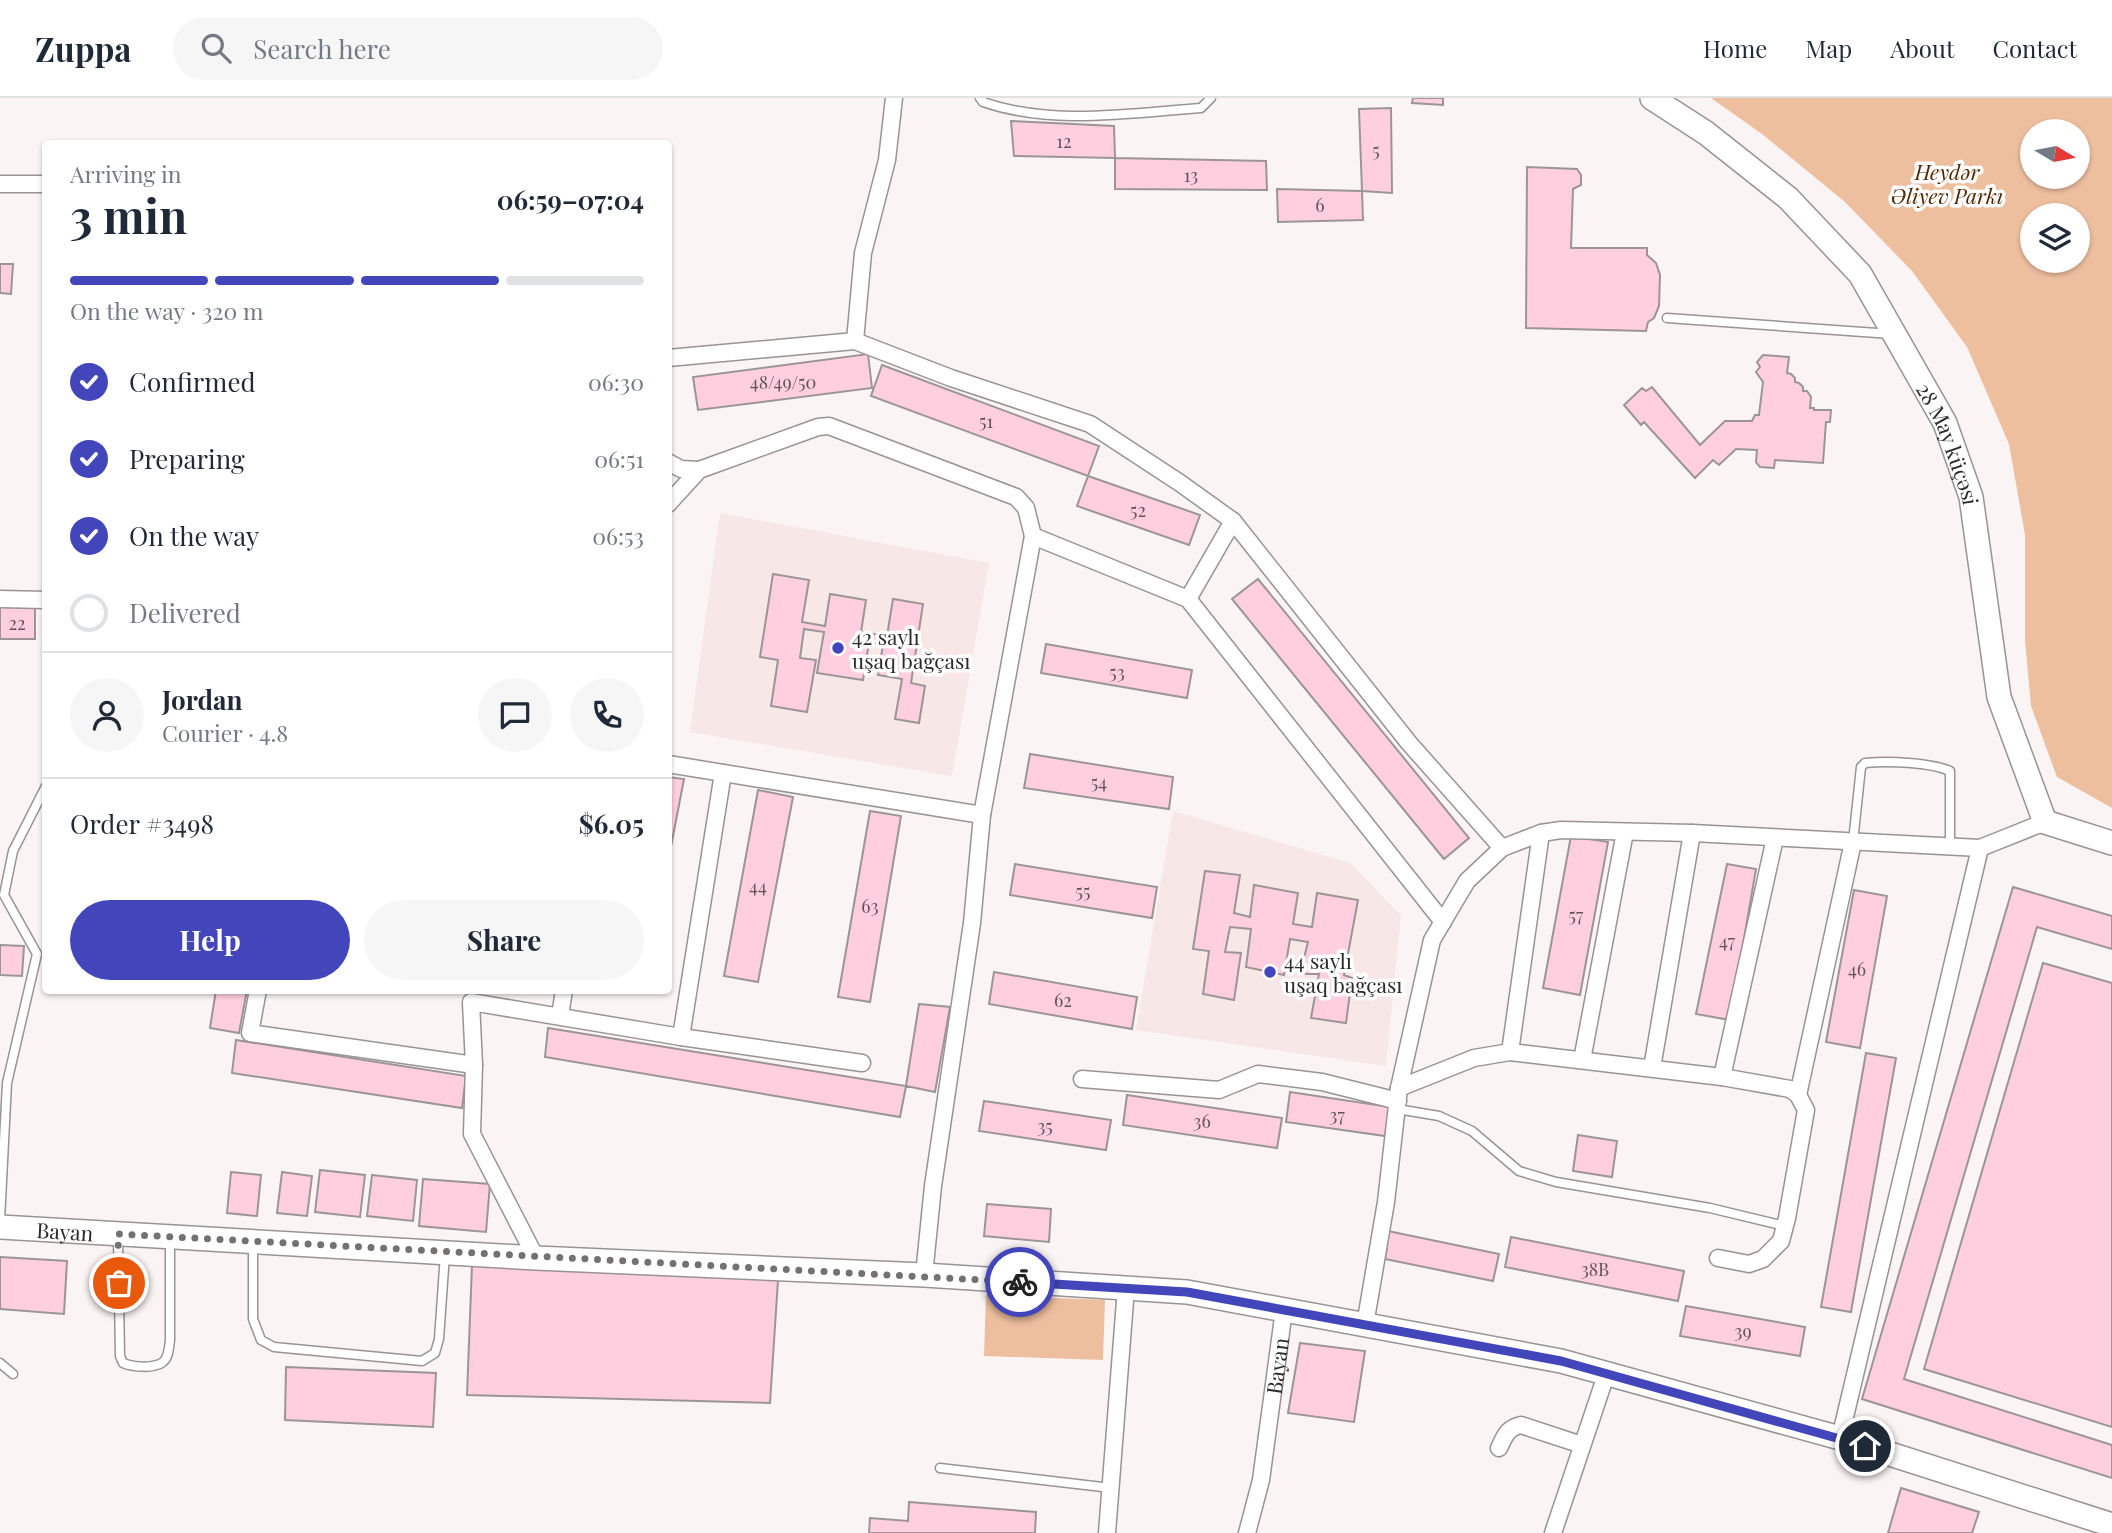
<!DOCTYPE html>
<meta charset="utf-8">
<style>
:root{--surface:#fff;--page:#f6f6f7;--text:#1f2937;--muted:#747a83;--line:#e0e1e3;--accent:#4346bb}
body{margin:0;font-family:"Playfair Display",serif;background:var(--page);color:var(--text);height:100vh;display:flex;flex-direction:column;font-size:26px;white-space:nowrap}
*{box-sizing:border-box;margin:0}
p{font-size:23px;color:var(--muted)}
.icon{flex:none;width:38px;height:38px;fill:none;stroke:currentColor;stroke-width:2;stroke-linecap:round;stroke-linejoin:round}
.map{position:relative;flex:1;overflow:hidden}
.panel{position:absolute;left:42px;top:42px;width:630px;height:854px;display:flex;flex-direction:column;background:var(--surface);border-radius:7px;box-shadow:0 2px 5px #0004}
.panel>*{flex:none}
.needle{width:46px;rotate:100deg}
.controls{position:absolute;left:2020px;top:21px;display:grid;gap:14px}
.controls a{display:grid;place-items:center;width:70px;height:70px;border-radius:50%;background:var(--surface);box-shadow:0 2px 5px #0004;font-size:35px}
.pin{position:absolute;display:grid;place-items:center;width:60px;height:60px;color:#fff;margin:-30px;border:4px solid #fff;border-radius:50%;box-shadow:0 2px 7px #0007}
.courier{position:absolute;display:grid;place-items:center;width:70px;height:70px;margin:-35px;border:5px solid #4346bb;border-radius:50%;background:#fff;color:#222;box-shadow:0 2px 9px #0007}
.summary em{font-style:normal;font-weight:700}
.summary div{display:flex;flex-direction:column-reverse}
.summary{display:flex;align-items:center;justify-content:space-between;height:119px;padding:0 28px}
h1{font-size:46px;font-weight:700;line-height:52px}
.bar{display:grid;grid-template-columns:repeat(4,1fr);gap:10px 7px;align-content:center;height:84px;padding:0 28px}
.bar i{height:9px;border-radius:5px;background:var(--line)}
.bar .selected{background:var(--accent)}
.bar p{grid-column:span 4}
.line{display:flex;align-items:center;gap:18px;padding:0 28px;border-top:2px solid var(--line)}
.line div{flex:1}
.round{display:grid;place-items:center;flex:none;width:74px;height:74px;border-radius:37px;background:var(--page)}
ol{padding:0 28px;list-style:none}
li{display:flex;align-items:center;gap:21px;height:77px}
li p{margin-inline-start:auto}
li .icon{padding:7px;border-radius:50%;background:var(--accent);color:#fff;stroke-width:4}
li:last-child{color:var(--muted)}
li i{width:38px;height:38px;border:4px solid var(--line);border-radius:50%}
.button{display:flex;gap:14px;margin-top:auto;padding:14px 28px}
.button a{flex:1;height:80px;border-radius:42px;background:var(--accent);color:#fff;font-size:28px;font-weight:700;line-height:80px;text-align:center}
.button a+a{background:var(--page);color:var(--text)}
header{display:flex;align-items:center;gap:42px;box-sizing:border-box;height:98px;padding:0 35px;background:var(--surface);border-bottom:2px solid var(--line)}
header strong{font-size:33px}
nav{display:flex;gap:38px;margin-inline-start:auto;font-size:24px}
.search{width:490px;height:63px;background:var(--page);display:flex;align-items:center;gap:18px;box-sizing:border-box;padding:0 24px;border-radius:38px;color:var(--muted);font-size:26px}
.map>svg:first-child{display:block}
.built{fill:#f7e7e7}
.green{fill:#eebf9f;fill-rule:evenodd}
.building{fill:#ffcfdf;stroke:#9b9597;stroke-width:2}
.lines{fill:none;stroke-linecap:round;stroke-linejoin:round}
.lane-casing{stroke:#999393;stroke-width:11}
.street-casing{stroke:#999393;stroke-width:19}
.secondary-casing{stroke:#999393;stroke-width:26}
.lane{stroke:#fff;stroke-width:8}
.street{stroke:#fff;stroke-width:16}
.secondary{stroke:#fff;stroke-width:23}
.done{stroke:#747171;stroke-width:7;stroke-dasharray:0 12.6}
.route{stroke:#4346bb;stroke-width:9}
.poi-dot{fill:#4346bb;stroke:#fff;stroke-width:2.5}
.labels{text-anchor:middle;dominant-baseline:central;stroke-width:7;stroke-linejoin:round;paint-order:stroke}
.number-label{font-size:18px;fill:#615357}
.park-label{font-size:21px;font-style:italic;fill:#542800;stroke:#fff}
.street-label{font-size:21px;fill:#2c2a2a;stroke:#fff}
.poi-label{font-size:21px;fill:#2c2a2a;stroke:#fff;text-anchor:start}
</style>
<header>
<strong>Zuppa</strong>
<div class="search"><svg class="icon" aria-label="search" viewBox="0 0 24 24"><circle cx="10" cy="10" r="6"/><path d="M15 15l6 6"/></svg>Search here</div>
<nav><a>Home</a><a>Map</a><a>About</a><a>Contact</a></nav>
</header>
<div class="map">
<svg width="2112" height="1435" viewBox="0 0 2112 1435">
<rect width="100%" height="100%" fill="#fbf4f5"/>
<!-- built -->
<path class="built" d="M720,415L989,465L952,678L690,634Z
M1173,713L1350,765L1401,817L1386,968L1136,932Z"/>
<!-- green -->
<path class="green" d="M1711,0H2112V710L2057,679L2031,608L2025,542V437L2009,346L1967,249L1912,173L1845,104L1762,36ZM2032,33H2077V79H2032ZM2032,117H2077V163H2032Z
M986,1197L1105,1202L1103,1262L984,1258Z"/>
<!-- building -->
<path class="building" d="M1413,0H1443V7L1412,5Z
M1391,10L1392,95L1362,93L1359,11Z
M1011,23L1114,28L1115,60L1014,58Z
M1115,60L1266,63L1267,92L1115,91Z
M1527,69L1577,71L1581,77V87L1573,91L1571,150H1647V157L1656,165L1660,177L1659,208L1654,220L1648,224L1646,233L1526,230Z
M1277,91L1362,93L1363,122L1278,124Z
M0,166H13L11,196L0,195Z
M868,256L872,290L698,312L693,279Z
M1763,257L1789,259L1787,275L1791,276L1795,280V284L1799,285L1803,289V293H1807L1811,299L1810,310H1814V312H1831L1830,324H1826L1823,365L1775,362L1774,370L1760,369L1756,364L1757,352L1736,351L1719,367L1713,362L1695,380L1644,324L1641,327L1624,307L1642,290L1646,293L1652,289L1700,347L1725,323H1752L1755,317H1759L1763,284L1756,274L1760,269L1757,264Z
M882,267L1099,348L1088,378L871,298Z
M1088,378L1200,417L1189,447L1077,408Z
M773,476L809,482L802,524L825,528L830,496L866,502L861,534L887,538L893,501L923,506L911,585L925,588L919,625L895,621L902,581L878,577L883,547L869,545L863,582L817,575L824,534L804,531L800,560L816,562L807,614L771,608L778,562L760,559Z
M1258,481L1469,740L1444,761L1232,501Z
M0,509H35V541H0Z
M1046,546L1192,572L1187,600L1041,575Z
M1030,656L1173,679L1169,711L1024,690Z
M668,679L684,681L668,764Z
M758,692L793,699L758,884L724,878Z
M870,713L901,718L870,904L838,899Z
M1571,738L1608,744L1580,897L1543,890Z
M1015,766L1157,789L1152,820L1010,797Z
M1727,766L1756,771L1730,922L1696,916Z
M1205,773L1240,777L1234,815L1250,819L1254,787L1298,795L1293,826L1312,829L1317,795L1358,802L1344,877L1352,880L1346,925L1311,920L1319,876H1300L1308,844L1290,841L1284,877L1246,869L1251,831L1230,829L1225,854L1241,855L1234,902L1203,896L1209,853L1193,851Z
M2013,789L2112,818V851L2037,829L1904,1281L2112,1347V1380L1862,1301Z
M1854,792L1887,798L1860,950L1826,944Z
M0,847L24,848L22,878L0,877Z
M2043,865L2112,885V1329L1924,1271Z
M994,874L1137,899L1132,931L989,906Z
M216,892H247L239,935L210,930Z
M919,906L950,909L935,994L906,988Z
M548,930L906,988L900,1019L545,959Z
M236,942L466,978L462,1010L232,975Z
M1866,955L1896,960L1851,1214L1821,1209Z
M1290,994L1390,1009L1385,1038L1286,1024Z
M1127,997L1282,1020L1277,1050L1123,1027Z
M984,1003L1111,1022L1106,1052L979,1033Z
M1578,1037L1617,1043L1612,1079L1573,1073Z
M320,1072L365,1077L360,1119L315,1114Z
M231,1074L261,1077L257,1118L227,1115Z
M282,1074L312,1078L307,1118L277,1115Z
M372,1077L417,1082L413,1123L367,1118Z
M423,1081L490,1086L486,1134L419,1128Z
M987,1106L1051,1111L1049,1144L984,1138Z
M1383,1132L1499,1156L1493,1183L1385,1161L1387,1150L1380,1148Z
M1511,1139L1684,1173L1678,1203L1505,1169Z
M0,1159L67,1163L64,1216L0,1211Z
M472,1167L778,1182L770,1305L467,1297Z
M1686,1208L1805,1229L1800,1258L1680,1238Z
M1300,1245L1365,1253L1354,1324L1288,1315Z
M286,1269L436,1275L433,1329L285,1322Z
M1901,1390L1979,1414L1972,1435H1888Z
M909,1404L1036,1414L1035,1435H869L870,1420L908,1423Z"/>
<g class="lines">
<defs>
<path id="lane" d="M980,0L983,4C1052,28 1130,15 1201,10L1211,0
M1667,220L1891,236
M1853,744L1861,669L1865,665C1888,663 1929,664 1950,673V748
M1397,1011L1439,1018L1472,1033L1519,1073L1556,1084L1710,1110L1785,1128
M0,1122L7,985L37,856L4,797L13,753L46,688
M118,1139L120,1258L123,1265C132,1269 154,1271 163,1264C169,1259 169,1249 170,1242V1142
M253,1146V1221L261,1242L274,1249L422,1263L435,1255L439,1241L445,1156
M0,1265L13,1276
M940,1370L1111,1390"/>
<g id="street">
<path d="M0,86H46"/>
<path d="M855,243L863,155L887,62L894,0"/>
<path d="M668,260L855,243L951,280L1090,326L1180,385L1233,423L1409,645L1502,750"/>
<path d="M668,364L681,371L699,372L818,329L829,328L1016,399L1026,410L1033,438L982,717L972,825L933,1088L924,1177"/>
<path d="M668,406L699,372"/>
<path d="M1033,438L1188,501L1443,824"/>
<path d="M0,501L46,502"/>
<path d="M1188,501L1233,423"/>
<path d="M668,666L982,717"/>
<path d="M258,892L250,935L474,967"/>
<path d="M560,918L564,892"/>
<path d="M681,939L723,675"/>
<path d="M1510,954L1541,735"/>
<path d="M1582,962L1625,734"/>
<path d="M1652,970L1692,735"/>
<path d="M1722,979L1775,740"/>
<path d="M1082,981L1219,992L1258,976L1322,984L1398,1003"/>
<path d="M1399,990L1474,960L1510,954L1722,979L1790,991L1798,997L1806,1012L1787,1120L1781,1143L1763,1161L1749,1166L1718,1160"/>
<path d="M1798,997L1853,744"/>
<path d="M536,1160L472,1036L474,967L471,904L681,939L862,965"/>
<path d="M1365,1227L1386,1104L1399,990L1432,842L1467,783L1502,750L1541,735L1561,732L1692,735L1980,750L2045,724"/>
<path d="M1840,1340L1980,750"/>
<path d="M1499,1350C1505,1338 1507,1330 1521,1327L1582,1347"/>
<path d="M1107,1435L1126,1190"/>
<path id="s1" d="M1247,1435L1261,1382L1284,1212"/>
<path d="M1553,1435L1606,1277"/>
</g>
<g id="secondary">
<path id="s2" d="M1652,0L1706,35L1788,100L1860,176L1945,325L1971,399L1999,599L2045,724L2112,745"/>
<path id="s3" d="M0,1129L536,1160L924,1177L1187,1194L1561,1263L1840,1340L2112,1427"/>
</g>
</defs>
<!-- lane casing -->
<use href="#lane" class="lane-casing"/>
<!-- street casing -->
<use href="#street" class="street-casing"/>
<!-- secondary casing -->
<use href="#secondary" class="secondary-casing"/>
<!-- lane -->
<use href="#lane" class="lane"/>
<!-- street -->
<use href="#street" class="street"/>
<!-- secondary -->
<use href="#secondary" class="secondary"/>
</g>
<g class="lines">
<!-- done -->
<path class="done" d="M119,1185L118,1136L1020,1184"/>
<!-- route -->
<path class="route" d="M1020,1184L1187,1194L1561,1263L1865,1348"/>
</g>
<!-- markers -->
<g class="poi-dot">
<circle cx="838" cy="550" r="7"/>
<circle cx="1270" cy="874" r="7"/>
</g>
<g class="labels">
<!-- number labels -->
<g class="number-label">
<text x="1064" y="43">12</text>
<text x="1376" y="52">5</text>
<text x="1191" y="77">13</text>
<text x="1320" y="107">6</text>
<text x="783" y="284">48/49/50</text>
<text x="986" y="323">51</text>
<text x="1138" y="412">52</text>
<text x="17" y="525">22</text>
<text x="1117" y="574">53</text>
<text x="1099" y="684">54</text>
<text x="758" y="788">44</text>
<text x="1083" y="793">55</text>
<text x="870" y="808">63</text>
<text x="1576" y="817">57</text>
<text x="1727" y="843">47</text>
<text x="1857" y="871">46</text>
<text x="1063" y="902">62</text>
<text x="1337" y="1017">37</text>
<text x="1202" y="1023">36</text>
<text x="1045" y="1028">35</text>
<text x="1595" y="1171">38B</text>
<text x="1743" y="1233">39</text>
</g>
<!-- park labels -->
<g class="park-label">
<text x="1947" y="73">Heydər<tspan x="1947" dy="24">Əliyev Parkı</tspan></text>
</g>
<!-- street labels -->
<g class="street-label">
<text stroke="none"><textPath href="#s2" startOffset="466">28 May küçəsi</textPath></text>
<text stroke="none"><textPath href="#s3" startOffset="65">Bayan</textPath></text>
<text stroke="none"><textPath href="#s1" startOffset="170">Bayan</textPath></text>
</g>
<!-- poi labels -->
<g class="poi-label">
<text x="852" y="538">42 saylı<tspan x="852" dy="24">uşaq bağçası</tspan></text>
<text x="1284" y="862">44 saylı<tspan x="1284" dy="24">uşaq bağçası</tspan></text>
</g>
</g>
</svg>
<div class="controls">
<a><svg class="needle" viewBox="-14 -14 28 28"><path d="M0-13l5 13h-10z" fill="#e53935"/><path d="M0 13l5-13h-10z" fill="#747a83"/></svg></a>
<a><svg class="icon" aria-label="layers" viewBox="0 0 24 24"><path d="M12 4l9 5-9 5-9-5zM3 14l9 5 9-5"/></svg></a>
</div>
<div class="pin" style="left:119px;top:1185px;background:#ea580c"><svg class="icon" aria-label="bag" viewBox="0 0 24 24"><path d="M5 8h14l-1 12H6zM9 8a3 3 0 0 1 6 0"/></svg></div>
<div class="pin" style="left:1865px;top:1348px;background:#1f2937"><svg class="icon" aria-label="home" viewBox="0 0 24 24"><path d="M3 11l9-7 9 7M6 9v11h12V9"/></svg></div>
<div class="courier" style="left:1020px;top:1184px"><svg class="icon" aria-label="bike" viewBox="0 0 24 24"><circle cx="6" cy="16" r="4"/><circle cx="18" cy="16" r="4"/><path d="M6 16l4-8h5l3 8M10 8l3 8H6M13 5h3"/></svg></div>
<section class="panel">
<div class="summary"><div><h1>3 min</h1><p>Arriving in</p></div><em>06:59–07:04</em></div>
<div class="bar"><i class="selected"></i><i class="selected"></i><i class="selected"></i><i></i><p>On the way · 320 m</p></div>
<ol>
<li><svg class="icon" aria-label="check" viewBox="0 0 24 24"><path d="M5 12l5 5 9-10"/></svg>Confirmed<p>06:30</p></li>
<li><svg class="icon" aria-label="check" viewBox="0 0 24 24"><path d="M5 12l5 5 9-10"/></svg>Preparing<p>06:51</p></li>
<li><svg class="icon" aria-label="check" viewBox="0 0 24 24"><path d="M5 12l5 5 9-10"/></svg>On the way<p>06:53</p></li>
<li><i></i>Delivered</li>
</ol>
<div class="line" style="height:126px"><a class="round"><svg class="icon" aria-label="person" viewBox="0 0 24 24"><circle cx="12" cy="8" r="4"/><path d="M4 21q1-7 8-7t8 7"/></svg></a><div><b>Jordan</b><p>Courier · 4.8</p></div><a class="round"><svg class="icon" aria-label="chat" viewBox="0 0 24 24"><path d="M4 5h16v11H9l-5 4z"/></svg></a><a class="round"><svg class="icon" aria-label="phone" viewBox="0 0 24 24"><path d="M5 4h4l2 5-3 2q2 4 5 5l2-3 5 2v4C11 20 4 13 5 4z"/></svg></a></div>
<div class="line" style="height:91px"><div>Order #3498</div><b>$6.05</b></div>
<div class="button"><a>Help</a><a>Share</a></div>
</section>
</div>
